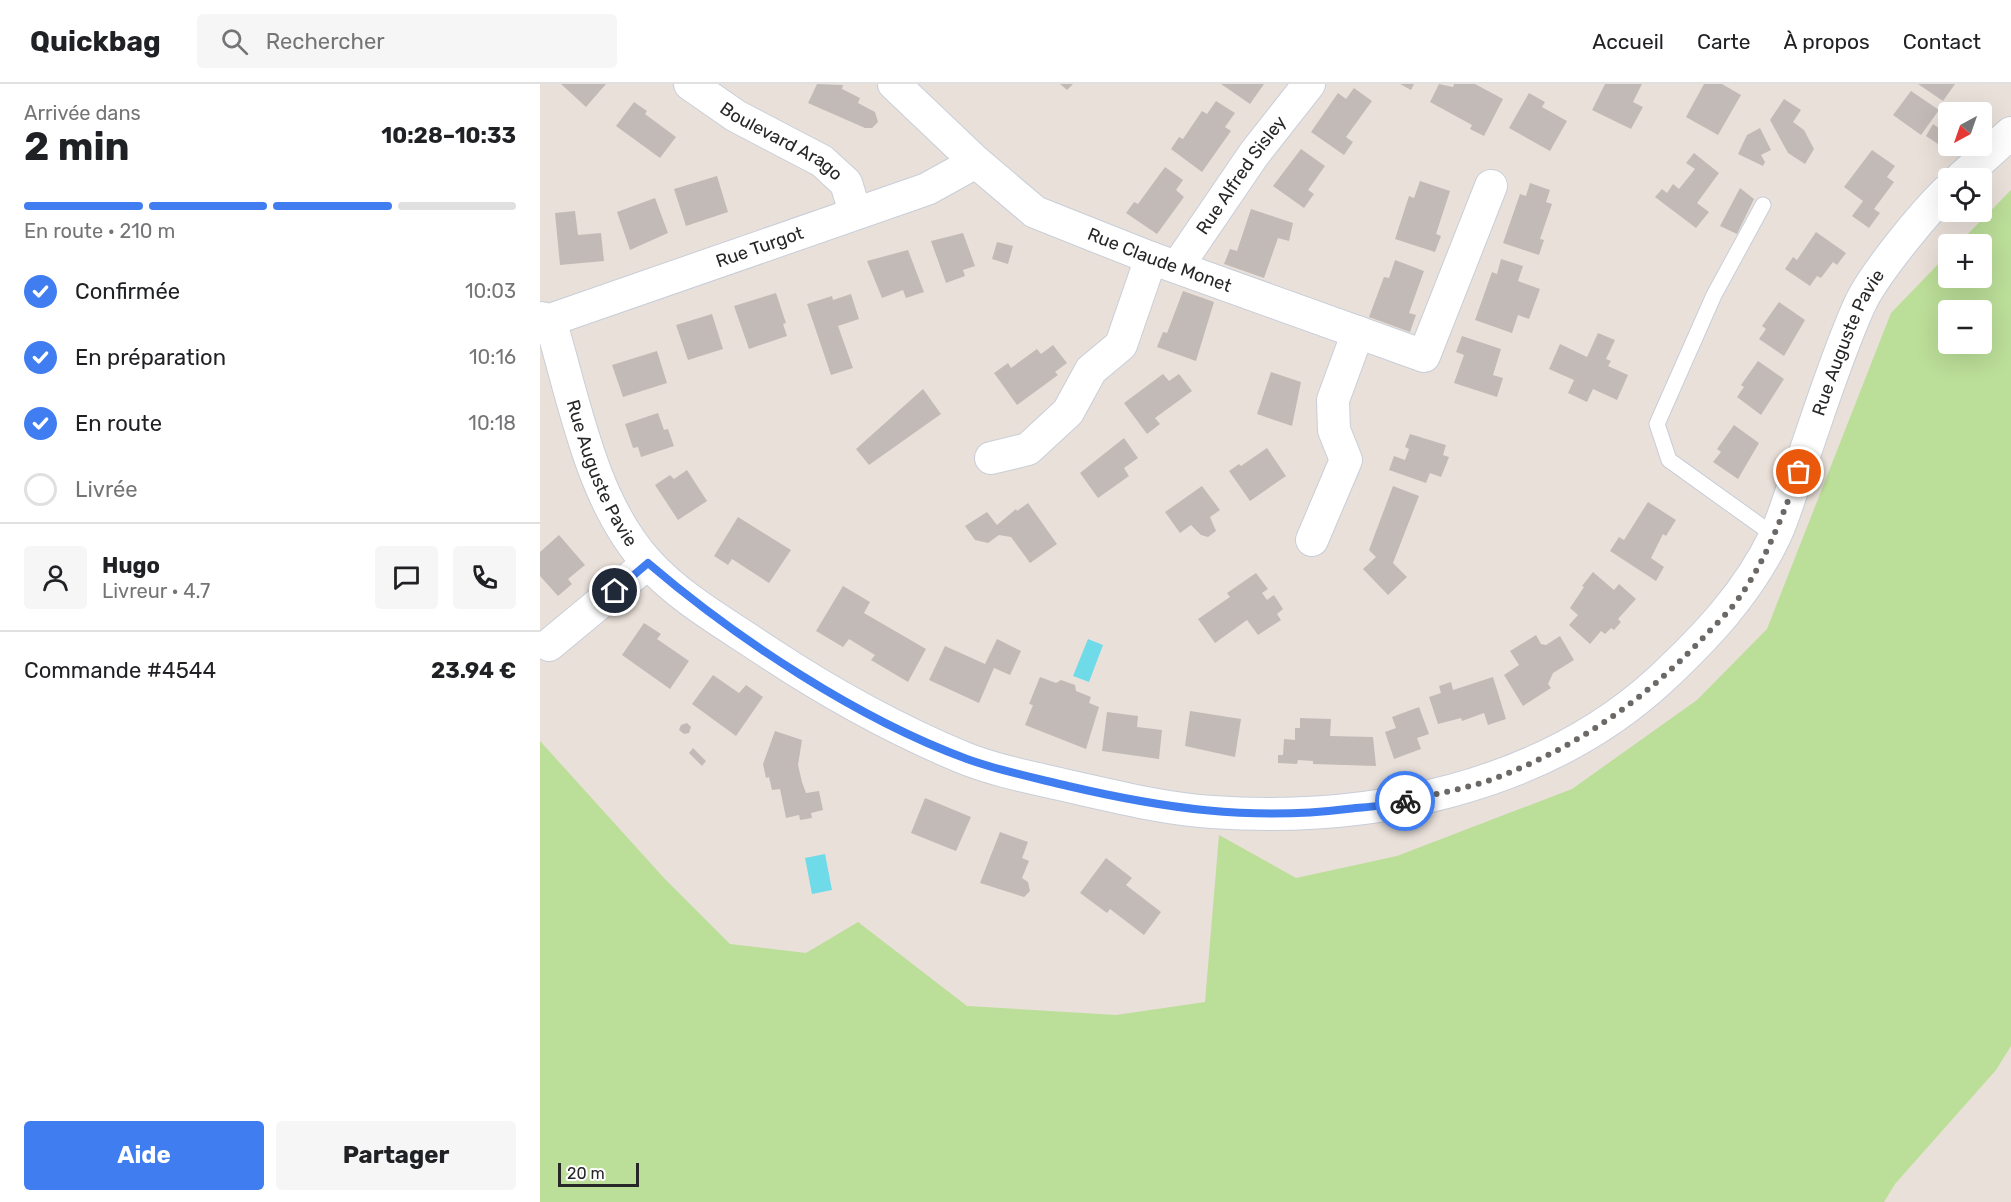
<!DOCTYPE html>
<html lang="fr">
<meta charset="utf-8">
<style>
:root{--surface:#fff;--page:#f6f6f6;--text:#202124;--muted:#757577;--line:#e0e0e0;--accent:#3f7df0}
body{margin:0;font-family:Rubik,sans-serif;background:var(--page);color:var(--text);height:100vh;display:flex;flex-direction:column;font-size:22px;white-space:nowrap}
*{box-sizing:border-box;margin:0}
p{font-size:20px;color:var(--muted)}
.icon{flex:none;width:33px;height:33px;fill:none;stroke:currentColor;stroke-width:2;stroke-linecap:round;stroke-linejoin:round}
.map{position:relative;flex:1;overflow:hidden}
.drawer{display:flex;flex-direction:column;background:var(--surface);width:540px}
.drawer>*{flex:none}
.needle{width:39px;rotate:220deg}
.controls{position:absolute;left:1398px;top:18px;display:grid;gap:12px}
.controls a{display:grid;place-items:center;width:54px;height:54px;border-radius:6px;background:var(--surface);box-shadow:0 6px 24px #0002;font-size:30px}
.scale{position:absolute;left:18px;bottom:15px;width:81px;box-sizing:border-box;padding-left:6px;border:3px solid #272727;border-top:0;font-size:16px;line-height:21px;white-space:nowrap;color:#272727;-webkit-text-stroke:4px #fff;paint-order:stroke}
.pin{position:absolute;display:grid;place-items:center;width:51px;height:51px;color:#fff;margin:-26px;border:3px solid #fff;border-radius:50%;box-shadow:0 2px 6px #0007}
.courier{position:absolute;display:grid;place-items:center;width:60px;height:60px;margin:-30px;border:4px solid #3f7df0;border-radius:50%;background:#fff;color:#222;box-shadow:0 2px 8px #0007}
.headline em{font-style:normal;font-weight:700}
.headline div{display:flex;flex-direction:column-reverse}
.headline{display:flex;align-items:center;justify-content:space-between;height:102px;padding:0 24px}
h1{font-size:39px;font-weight:700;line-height:45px}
.bar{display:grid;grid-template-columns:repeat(4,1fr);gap:9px 6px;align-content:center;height:72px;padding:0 24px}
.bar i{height:8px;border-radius:4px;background:var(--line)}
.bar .active{background:var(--accent)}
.bar p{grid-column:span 4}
.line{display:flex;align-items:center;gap:15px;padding:0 24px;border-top:2px solid var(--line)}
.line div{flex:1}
.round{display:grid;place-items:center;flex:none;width:63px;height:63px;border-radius:6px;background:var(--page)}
ol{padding:0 24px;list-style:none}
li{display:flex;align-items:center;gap:18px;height:66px}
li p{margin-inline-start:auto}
li .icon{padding:6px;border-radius:50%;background:var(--accent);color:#fff;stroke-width:4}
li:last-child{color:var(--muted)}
li i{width:33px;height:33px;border:3px solid var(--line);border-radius:50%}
.primary-button{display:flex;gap:12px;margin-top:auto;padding:12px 24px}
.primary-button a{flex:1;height:69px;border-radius:6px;background:var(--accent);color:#fff;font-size:24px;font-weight:700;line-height:69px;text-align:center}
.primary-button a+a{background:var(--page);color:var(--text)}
header{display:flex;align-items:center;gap:36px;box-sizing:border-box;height:84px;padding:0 30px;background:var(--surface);border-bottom:2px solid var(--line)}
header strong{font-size:28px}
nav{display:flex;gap:33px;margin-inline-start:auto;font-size:21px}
.search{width:420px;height:54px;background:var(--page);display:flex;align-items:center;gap:15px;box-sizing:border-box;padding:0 21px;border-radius:6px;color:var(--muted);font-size:22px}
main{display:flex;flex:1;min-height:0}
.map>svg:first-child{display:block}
.green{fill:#bbde98;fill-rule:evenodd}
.water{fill:#70dbe8}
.building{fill:#c2bab6}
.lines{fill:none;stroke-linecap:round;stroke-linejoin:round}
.service-casing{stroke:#c8ced9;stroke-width:17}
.minor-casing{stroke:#c8ced9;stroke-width:34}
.service{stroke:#fff;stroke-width:15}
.minor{stroke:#fff;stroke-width:32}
.done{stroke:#6b6865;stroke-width:6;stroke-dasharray:0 10.8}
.route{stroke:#3f7df0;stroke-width:8}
.labels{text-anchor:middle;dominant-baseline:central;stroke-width:5;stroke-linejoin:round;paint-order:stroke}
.street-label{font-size:18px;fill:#272727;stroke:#fff}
</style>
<header>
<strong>Quickbag</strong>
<div class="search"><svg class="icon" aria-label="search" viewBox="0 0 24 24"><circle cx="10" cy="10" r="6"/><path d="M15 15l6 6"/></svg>Rechercher</div>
<nav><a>Accueil</a><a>Carte</a><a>À propos</a><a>Contact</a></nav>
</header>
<main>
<section class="drawer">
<div class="headline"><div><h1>2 min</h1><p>Arrivée dans</p></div><em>10:28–10:33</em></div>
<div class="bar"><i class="active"></i><i class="active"></i><i class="active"></i><i></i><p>En route · 210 m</p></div>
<ol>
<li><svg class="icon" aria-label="check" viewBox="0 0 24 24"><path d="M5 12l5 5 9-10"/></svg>Confirmée<p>10:03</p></li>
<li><svg class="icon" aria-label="check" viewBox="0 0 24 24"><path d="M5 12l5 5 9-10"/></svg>En préparation<p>10:16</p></li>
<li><svg class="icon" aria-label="check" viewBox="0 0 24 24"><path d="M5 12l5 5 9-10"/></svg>En route<p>10:18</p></li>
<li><i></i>Livrée</li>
</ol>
<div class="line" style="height:108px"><a class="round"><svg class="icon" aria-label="person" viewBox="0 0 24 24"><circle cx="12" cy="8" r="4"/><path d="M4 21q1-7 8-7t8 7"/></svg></a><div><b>Hugo</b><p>Livreur · 4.7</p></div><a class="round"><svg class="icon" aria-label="chat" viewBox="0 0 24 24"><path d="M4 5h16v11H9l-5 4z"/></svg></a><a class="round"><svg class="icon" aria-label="phone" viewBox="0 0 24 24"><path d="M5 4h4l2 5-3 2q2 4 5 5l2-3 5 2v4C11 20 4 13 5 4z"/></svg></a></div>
<div class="line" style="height:78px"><div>Commande #4544</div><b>23.94 €</b></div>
<div class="primary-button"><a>Aide</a><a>Partager</a></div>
</section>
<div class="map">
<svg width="1471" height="1118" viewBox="0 0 1471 1118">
<rect width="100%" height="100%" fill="#e9e0d9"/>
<!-- green -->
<path class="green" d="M1471,106V962L1456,986L1355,1100L1344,1118H0V657L124,794L190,860L266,869L318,838L427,922L576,931L665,918L679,751L756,794L857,772L1032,705L1157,616L1227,545L1351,229L1408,170V194H1442V160H1418ZM1408,226H1442V260H1408Z"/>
<!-- water -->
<path class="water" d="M548,555L563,561L549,598L533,592Z
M285,770L292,806L272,810L265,774Z"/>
<!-- building -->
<path class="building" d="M21,0H66L46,23Z
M277,0L303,1L302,5L320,14L318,19L335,28L338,38L332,44H325L268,19Z
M520,0H533L527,6Z
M681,0H724L710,20Z
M860,0H874L871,6Z
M899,0L913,3L914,0H935L963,15L944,52L930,45L932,41L890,18Z
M1065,0H1102L1093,18L1103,23L1091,45L1052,26Z
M1164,0H1182L1201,11L1178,51L1146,33Z
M1378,0H1415L1403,17Z
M814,4L832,17L806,53L813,58L804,71L771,48L798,9L806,15Z
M1371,7L1399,26L1381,51L1353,31Z
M989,9L1005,18L1002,23L1027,37L1010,67L969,44Z
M1244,15L1261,26L1253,38L1264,46L1274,65L1265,80L1248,69L1230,36Z
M676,17L695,29L685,43L691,47L662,88L631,65L639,53L643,55L662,27L667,30Z
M94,18L107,27L105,30L136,53L120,74L76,42Z
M1393,40L1408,51V58L1404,64L1386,52Z
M1220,44L1231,66L1221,71L1225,78L1223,82L1198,70L1207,51Z
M761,65L785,82L768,106L774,110L764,124L733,102Z
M1332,66L1355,82L1347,93L1354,98L1334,125L1340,129L1329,144L1312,132L1323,117L1304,103Z
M1154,69L1179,89L1157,119L1169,128L1156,144L1115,113L1122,105L1127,109L1133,100L1139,105L1155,85L1146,79Z
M625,83L643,96L636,106L644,113L617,150L586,129L594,118L598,120Z
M177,92L188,128L146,142L134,105Z
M880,97L910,107L896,150L901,152L895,168L855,155L869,112L874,114Z
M990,99L1010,106L1006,118L1012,120L1000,155L1004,156L999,171L963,159L980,110L986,112Z
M1200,104L1214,115L1197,150L1180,142Z
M115,114L128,149L90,166L77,128Z
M711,125L753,139L749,157L738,154L724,194L684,180L690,165L697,167Z
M35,127L38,151L61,149L64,177L20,181L15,129Z
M1276,148L1306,169L1297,181L1293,178L1281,194L1277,192L1270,202L1245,185L1253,173L1257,176Z
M423,149L435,182L423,186L425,192L406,199L391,157Z
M457,158L473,162L468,180L452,175Z
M368,166L384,208L366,214L363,206L342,214L327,177Z
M961,175L983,182L978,197L1000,205L989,235L978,231L972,249L935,236L952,188L957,190Z
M855,176L884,187L869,229L876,231L870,248L829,233L844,193L849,194Z
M643,207L674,218L656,277L617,263L623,248L627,249Z
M236,209L246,239L243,240L247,252L209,265L194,222Z
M311,210L319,235L298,242L313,284L291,291L267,220L292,212L293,216Z
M1239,218L1265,236L1244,272L1219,255L1226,245L1222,242Z
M172,230L183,265L148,276L136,241Z
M1058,249L1075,256L1066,275L1071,277L1068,282L1088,291L1077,316L1053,305L1047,318L1028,309L1034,296L1009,285L1020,260L1047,273Z
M922,252L961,265L953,291L963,294L957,313L914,299L924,271L916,268Z
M513,261L527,279L515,288L518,291L477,321L454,289L468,279L471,284L497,265L501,270Z
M117,267L127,299L83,313L72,281Z
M1218,277L1244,295L1221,331L1197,313L1204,303L1201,301Z
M731,288L761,298L752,342L717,330Z
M623,290L629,297L639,290L652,307L615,334L620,340L607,350L584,319Z
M383,305L401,330L329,381L316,365Z
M118,329L124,346L128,345L134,362L101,373L98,363L93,364L85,340Z
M1194,341L1219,359L1198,395L1173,378L1181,368L1177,365Z
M870,350L906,361L903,371L909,373L901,393L890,389L886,399L849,386L854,372L865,376L869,365L865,363Z
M584,354L598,374L584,384L589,392L558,414L540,389Z
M727,364L746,392L710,417L689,387L699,380L701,382Z
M147,386L167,417L138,436L115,401L130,391L134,395Z
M662,402L680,426L670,433L676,447L668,453L661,451L651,441L640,449L625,428Z
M853,402L879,412L853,479L867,493L848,511L823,485L836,473L829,466Z
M1108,418L1136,436L1126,452L1123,450L1111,474L1124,483L1116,497L1070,467L1079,453L1084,456Z
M488,419L517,460L490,479L471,453L459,451L448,459L435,456L425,442L447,428L457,441L476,425L477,427Z
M198,433L251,466L229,499L192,475L188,481L174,472Z
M19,451L45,481L28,495L32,500L18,512L0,492V468Z
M1053,488L1074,506L1079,500L1096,515L1078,535L1081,538L1074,546L1071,544L1065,550L1061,547L1050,560L1029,541L1038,531L1030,524L1044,503L1042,502Z
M716,489L728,505L722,509L727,516L734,511L743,525L737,530L741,536L718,551L707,536L675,559L658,535L690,513L687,509Z
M303,502L330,518L324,529L386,565L368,598L331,576L335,571L309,555L303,563L276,547Z
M104,539L121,550L117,555L149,577L130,605L82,571Z
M996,551L1001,560L1006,561L1020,552L1034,576L1013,589L1008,600L1011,604L983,622L964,591L979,581L970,567Z
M457,555L481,567L470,591L454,584L439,619L389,596L405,562L445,580Z
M173,591L199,609L206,601L223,613L196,652L152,620Z
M500,593L516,599L521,596L535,601L536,607L551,613L549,619L559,623L546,665L485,641L493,621L489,620Z
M953,593L966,635L948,641L944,629L922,637L921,634L898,640L889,613L901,609L899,602L911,598L913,606Z
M879,623L889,650L877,654L881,665L854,675L845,648L856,644L852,633Z
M650,627L701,635L695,673L645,662Z
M567,628L598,632L597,643L622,646L619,675L562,667Z
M760,634L791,635L790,652L833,653L836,682L773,680V677L758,676L757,680L738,679V671H743L744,655L755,656V644H760Z
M147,639L151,643L149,649L144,650L139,646L141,641Z
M235,647L262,656L258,681L262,698L266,709L279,707L283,726L271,729L272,734L260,736L259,731L246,734L240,705L232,706L229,693L226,694L223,680Z
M153,664L166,677L162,682L149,669Z
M385,714L431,733L416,767L371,749Z
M460,748L488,758L482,774L489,777L482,794L488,798L490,807L484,813L440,799Z
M566,774L592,794L586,801L621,828L604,851L570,825L567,829L540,809Z"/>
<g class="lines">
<defs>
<path id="service" d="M1223,121L1174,211L1117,340L1129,376L1235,452"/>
<g id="minor">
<path id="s1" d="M150,0L196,32L282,77L306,99L315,128"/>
<path id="s2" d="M354,0L436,78L495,128L611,174L884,272L951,102"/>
<path d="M1421,94L1471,49"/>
<path id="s3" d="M637,183L714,70L769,0"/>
<path id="s4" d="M0,234L10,236L387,105L436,78"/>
<path id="s5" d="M10,236C34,315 51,417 108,479C141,515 186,540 226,567C288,608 354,645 424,674C459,688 500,695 537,704C582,714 626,725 672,728C829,739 1001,705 1120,596C1165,554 1208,509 1235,452C1243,435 1249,415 1255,397C1276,339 1294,278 1319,222C1332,192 1384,129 1408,106"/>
<path d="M451,374L488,365L528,328L551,286L581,261L611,174"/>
<path d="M772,456L806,376L794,346L793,316L818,248"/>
<path d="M9,561L108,479"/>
</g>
</defs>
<!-- service casing -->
<use href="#service" class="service-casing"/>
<!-- minor casing -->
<use href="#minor" class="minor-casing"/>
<!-- service -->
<use href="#service" class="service"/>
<!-- minor -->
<use href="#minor" class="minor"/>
</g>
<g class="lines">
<!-- done -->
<path class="done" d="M865,717C894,710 925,705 953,695C1034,665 1102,618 1162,555C1173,543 1186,531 1196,518C1225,479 1242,433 1259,388"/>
<!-- route -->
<path class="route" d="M75,507L108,479C197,555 318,635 427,675C460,687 495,694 528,702C622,724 710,737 807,725C826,723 846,722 865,717"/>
</g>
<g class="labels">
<!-- street labels -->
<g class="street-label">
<text stroke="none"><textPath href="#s1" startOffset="108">Boulevard Arago</textPath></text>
<text stroke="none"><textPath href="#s3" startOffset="112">Rue Alfred Sisley</textPath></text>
<text stroke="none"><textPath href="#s4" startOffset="232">Rue Turgot</textPath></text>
<text stroke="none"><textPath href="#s2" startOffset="324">Rue Claude Monet</textPath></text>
<text stroke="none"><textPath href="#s5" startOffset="1764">Rue Auguste Pavie</textPath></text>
<text stroke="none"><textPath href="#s5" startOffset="162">Rue Auguste Pavie</textPath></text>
</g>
</g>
</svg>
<div class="controls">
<a><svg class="needle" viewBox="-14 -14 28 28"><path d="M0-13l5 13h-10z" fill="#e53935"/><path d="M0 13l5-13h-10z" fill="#757577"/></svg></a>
<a><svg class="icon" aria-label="locate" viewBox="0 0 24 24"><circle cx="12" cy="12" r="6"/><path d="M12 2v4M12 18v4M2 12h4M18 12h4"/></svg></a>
<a>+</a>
<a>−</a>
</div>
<div class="scale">20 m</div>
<div class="pin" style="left:1259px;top:388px;background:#ea580c"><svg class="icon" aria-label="bag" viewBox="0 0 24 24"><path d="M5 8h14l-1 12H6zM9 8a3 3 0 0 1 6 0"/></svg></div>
<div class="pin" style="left:75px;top:507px;background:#1f2937"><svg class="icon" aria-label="home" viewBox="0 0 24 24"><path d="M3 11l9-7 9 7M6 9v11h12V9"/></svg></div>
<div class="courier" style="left:865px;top:717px"><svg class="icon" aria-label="bike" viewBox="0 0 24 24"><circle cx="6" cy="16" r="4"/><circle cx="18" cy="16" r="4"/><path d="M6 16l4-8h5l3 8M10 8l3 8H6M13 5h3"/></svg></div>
</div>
</main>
